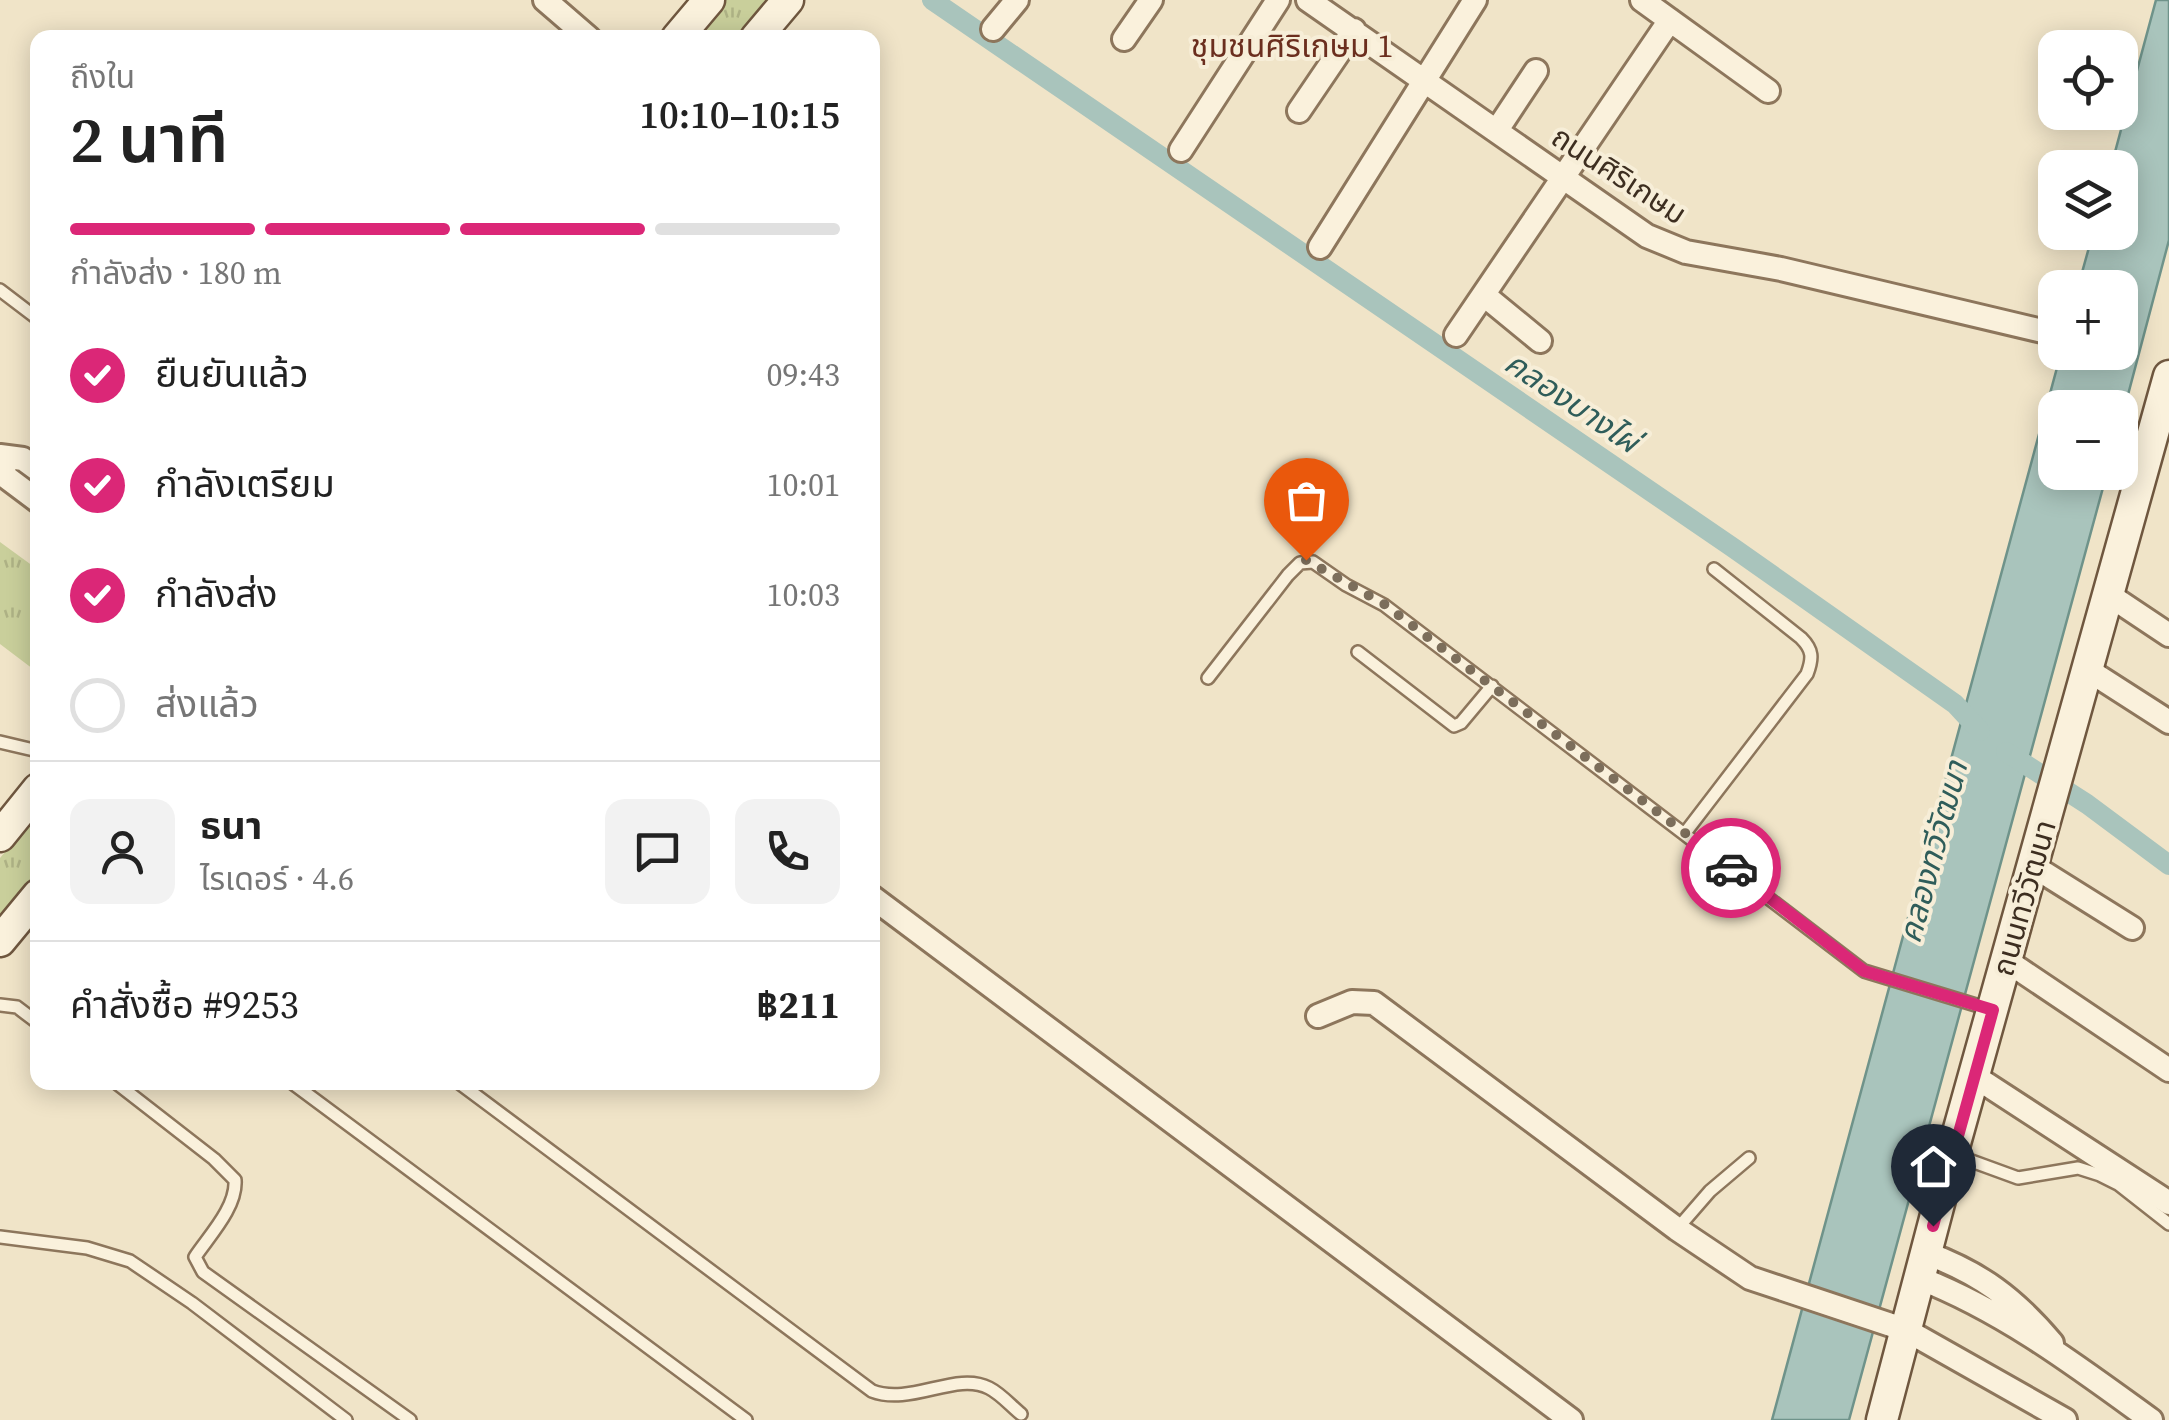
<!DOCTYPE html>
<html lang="th">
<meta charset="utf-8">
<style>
:root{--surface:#fff;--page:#f2f2f2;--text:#222;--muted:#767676;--line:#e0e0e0;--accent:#db2777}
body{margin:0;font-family:"Source Serif 4","Noto Sans Thai",serif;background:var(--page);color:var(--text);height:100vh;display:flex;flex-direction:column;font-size:38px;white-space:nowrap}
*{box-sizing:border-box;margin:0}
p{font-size:32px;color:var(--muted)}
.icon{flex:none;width:55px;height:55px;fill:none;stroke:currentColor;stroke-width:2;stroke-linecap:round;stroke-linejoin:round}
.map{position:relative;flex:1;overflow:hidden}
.sheet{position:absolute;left:30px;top:30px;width:850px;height:1060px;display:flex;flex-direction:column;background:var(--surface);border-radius:20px;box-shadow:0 5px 25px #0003}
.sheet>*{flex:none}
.fabs{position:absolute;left:2038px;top:30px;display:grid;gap:20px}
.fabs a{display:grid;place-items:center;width:100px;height:100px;border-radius:20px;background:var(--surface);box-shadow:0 5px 25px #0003;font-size:50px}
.pin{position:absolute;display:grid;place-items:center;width:85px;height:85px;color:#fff;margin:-102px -42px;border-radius:50% 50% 50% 0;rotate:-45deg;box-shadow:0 0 10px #0007}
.pin .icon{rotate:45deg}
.courier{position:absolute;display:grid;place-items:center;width:100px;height:100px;margin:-50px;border:8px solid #db2777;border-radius:50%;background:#fff;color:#222;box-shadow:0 2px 12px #0007}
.overview em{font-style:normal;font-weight:600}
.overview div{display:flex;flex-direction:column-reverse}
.overview{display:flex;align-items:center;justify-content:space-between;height:170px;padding:0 40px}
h1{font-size:65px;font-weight:600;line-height:75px}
.bar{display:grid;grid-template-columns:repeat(4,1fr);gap:15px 10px;align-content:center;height:120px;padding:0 40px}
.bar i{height:12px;border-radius:8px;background:var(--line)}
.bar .on{background:var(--accent)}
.bar p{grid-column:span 4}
.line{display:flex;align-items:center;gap:25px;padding:0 40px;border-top:2px solid var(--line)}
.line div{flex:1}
.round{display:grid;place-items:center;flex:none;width:105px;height:105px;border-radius:20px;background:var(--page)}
ol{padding:0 40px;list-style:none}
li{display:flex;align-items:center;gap:30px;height:110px}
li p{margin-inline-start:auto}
li .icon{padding:10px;border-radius:50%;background:var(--accent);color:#fff;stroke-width:4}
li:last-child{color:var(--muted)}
li i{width:55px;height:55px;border:5px solid var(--line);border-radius:50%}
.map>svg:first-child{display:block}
.grass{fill:url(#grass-tufts)}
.water{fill:#a9c4bc;stroke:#6f938a;stroke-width:2.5}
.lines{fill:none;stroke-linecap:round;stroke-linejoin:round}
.canal{stroke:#a9c4bc;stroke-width:20}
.lane-casing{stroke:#8d765c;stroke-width:16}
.street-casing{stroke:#8d765c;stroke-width:28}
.secondary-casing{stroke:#6f573f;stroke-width:35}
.lane{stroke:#faf1dc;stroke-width:11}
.street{stroke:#faf1dc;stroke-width:22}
.secondary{stroke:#faf1dc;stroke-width:30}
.done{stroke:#7c6e5b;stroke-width:10;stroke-dasharray:0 18}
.route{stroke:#db2777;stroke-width:12}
.labels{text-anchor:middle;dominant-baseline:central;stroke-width:8;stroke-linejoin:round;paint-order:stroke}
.street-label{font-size:30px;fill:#3d2e20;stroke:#f7eed8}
.neighbourhood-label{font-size:32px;fill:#6b2e1e;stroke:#f7eed8}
.water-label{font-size:32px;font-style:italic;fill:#2f5d5a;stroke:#f7eed8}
</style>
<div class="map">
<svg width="2169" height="1420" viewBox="0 0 2169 1420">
<defs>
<pattern id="grass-tufts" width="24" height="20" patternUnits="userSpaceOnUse" patternTransform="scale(2.5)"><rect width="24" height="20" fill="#c9cf9b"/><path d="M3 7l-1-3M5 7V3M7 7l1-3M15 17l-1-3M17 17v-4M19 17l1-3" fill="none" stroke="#aeb285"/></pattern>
</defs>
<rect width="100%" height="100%" fill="#f0e4c8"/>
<!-- grass -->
<path class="grass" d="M725,0H774L742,37L693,38Z
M0,542L37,569V672L0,644Z
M37,813V878L0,923V858Z"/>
<!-- water -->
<path class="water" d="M2156,0H2169V240L2120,425V408H2055V472L2107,473L1849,1420H1772L2061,353L2120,352V288L2078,287L2093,233L2120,232V168L2111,167Z"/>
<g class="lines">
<!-- canal -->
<path class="canal" d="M932,0L1732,547L1955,704L1980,731
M2006,752L2087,804L2169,865"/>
<defs>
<path id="lane" d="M0,290L38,319
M1358,652L1454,726L1461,723L1492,686
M1208,678L1288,575L1300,563L1313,562L1346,585L1384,605L1864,971L1989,1009
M0,742L38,751
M1685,833L1807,674C1813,658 1813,650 1801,638L1714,569
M0,1005L17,1007L38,1023
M115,1082L214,1159L235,1180C237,1207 209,1236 195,1257L203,1272L410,1420
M291,1082L746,1420
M458,1082L872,1391C911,1406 956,1371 989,1388C1001,1394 1011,1406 1021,1414
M1955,1155L2018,1178L2078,1168L2100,1175L2118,1184L2169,1224
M1677,1229L1710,1191L1749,1158
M0,1237L87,1248L130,1261L192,1303L346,1420"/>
<path id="street" d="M545,0L589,38
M1308,0L1647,236L1686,252L1781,269L2055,334
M1642,0L1768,91
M993,29L1017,0
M1124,39L1151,0
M1299,111L1354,30
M1497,130L1536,71
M1181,150L1278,0
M1320,247L1475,0
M1484,295L1540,341
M1456,335L1670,20
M0,456L23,459L38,470
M0,458L6,477L38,501
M2109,595L2169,635
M2088,670L2169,722
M2033,866L2132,928
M872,897L1571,1420
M2007,961L2169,1070
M1318,1016L1352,1002L1374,1003L1677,1229L1750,1278L1906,1330L2065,1420
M1974,1076L2169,1203
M1926,1253C1980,1273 2014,1298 2052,1343
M1919,1278C2004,1311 2078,1367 2151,1420"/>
<path id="secondary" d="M677,38L709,0
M756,38L788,0
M0,836L38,789
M0,941L38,895
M1882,1420L1952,1154L2169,376"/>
</defs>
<!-- lane casing -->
<use href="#lane" class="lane-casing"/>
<!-- street casing -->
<use href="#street" class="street-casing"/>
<!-- secondary casing -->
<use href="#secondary" class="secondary-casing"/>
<!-- lane -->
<use href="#lane" class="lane"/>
<!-- street -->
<use href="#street" class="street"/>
<!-- secondary -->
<use href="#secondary" class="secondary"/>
</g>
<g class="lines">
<!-- done -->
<path class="done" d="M1306,560L1384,604L1731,868"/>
<!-- route -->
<path class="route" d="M1731,868L1864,971L1993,1010L1933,1226"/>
</g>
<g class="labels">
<!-- street labels -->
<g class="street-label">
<text transform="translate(1619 175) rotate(33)">ถนนศิริเกษม</text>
<text transform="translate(2024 898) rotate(-74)">ถนนทวีวัฒนา</text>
</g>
<!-- neighbourhood labels -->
<g class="neighbourhood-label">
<text x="1292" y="46">ชุมชนศิริเกษม 1</text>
</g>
<!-- water labels -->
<g class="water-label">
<text transform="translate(1572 402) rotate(34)">คลองบางไผ่</text>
<text transform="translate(1933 852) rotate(-75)">คลองทวีวัฒนา</text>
</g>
</g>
</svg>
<div class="fabs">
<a><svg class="icon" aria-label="locate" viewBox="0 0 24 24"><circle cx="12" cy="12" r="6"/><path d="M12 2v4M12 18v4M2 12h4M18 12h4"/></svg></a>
<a><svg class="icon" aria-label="layers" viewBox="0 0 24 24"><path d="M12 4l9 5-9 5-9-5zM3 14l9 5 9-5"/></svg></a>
<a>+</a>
<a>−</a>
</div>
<div class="pin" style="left:1306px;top:560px;background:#ea580c"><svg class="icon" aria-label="bag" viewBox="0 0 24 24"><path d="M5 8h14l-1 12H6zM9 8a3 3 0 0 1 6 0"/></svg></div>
<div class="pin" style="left:1933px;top:1226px;background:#1f2937"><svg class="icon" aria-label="home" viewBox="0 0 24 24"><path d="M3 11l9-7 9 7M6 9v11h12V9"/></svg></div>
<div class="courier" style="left:1731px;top:868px"><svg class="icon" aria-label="car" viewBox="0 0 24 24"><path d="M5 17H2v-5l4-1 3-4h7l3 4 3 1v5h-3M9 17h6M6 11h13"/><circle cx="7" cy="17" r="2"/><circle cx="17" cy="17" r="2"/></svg></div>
<section class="sheet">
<div class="overview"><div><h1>2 นาที</h1><p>ถึงใน</p></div><em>10:10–10:15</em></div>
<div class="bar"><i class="on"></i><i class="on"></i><i class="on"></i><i></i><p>กำลังส่ง · 180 m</p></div>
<ol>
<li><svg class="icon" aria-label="check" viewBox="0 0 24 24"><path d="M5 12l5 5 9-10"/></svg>ยืนยันแล้ว<p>09:43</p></li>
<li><svg class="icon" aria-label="check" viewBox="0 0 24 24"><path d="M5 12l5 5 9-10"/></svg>กำลังเตรียม<p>10:01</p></li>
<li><svg class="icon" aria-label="check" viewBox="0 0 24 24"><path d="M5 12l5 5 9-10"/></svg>กำลังส่ง<p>10:03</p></li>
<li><i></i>ส่งแล้ว</li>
</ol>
<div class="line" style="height:180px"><a class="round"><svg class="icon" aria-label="person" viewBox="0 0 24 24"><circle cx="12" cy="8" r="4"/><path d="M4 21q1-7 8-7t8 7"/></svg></a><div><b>ธนา</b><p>ไรเดอร์ · 4.6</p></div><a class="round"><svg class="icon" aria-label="chat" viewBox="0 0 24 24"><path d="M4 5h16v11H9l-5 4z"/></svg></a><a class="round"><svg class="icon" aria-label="phone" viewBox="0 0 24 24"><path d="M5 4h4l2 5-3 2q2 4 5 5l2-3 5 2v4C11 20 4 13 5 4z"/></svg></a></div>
<div class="line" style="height:130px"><div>คำสั่งซื้อ #9253</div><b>฿211</b></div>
</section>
</div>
